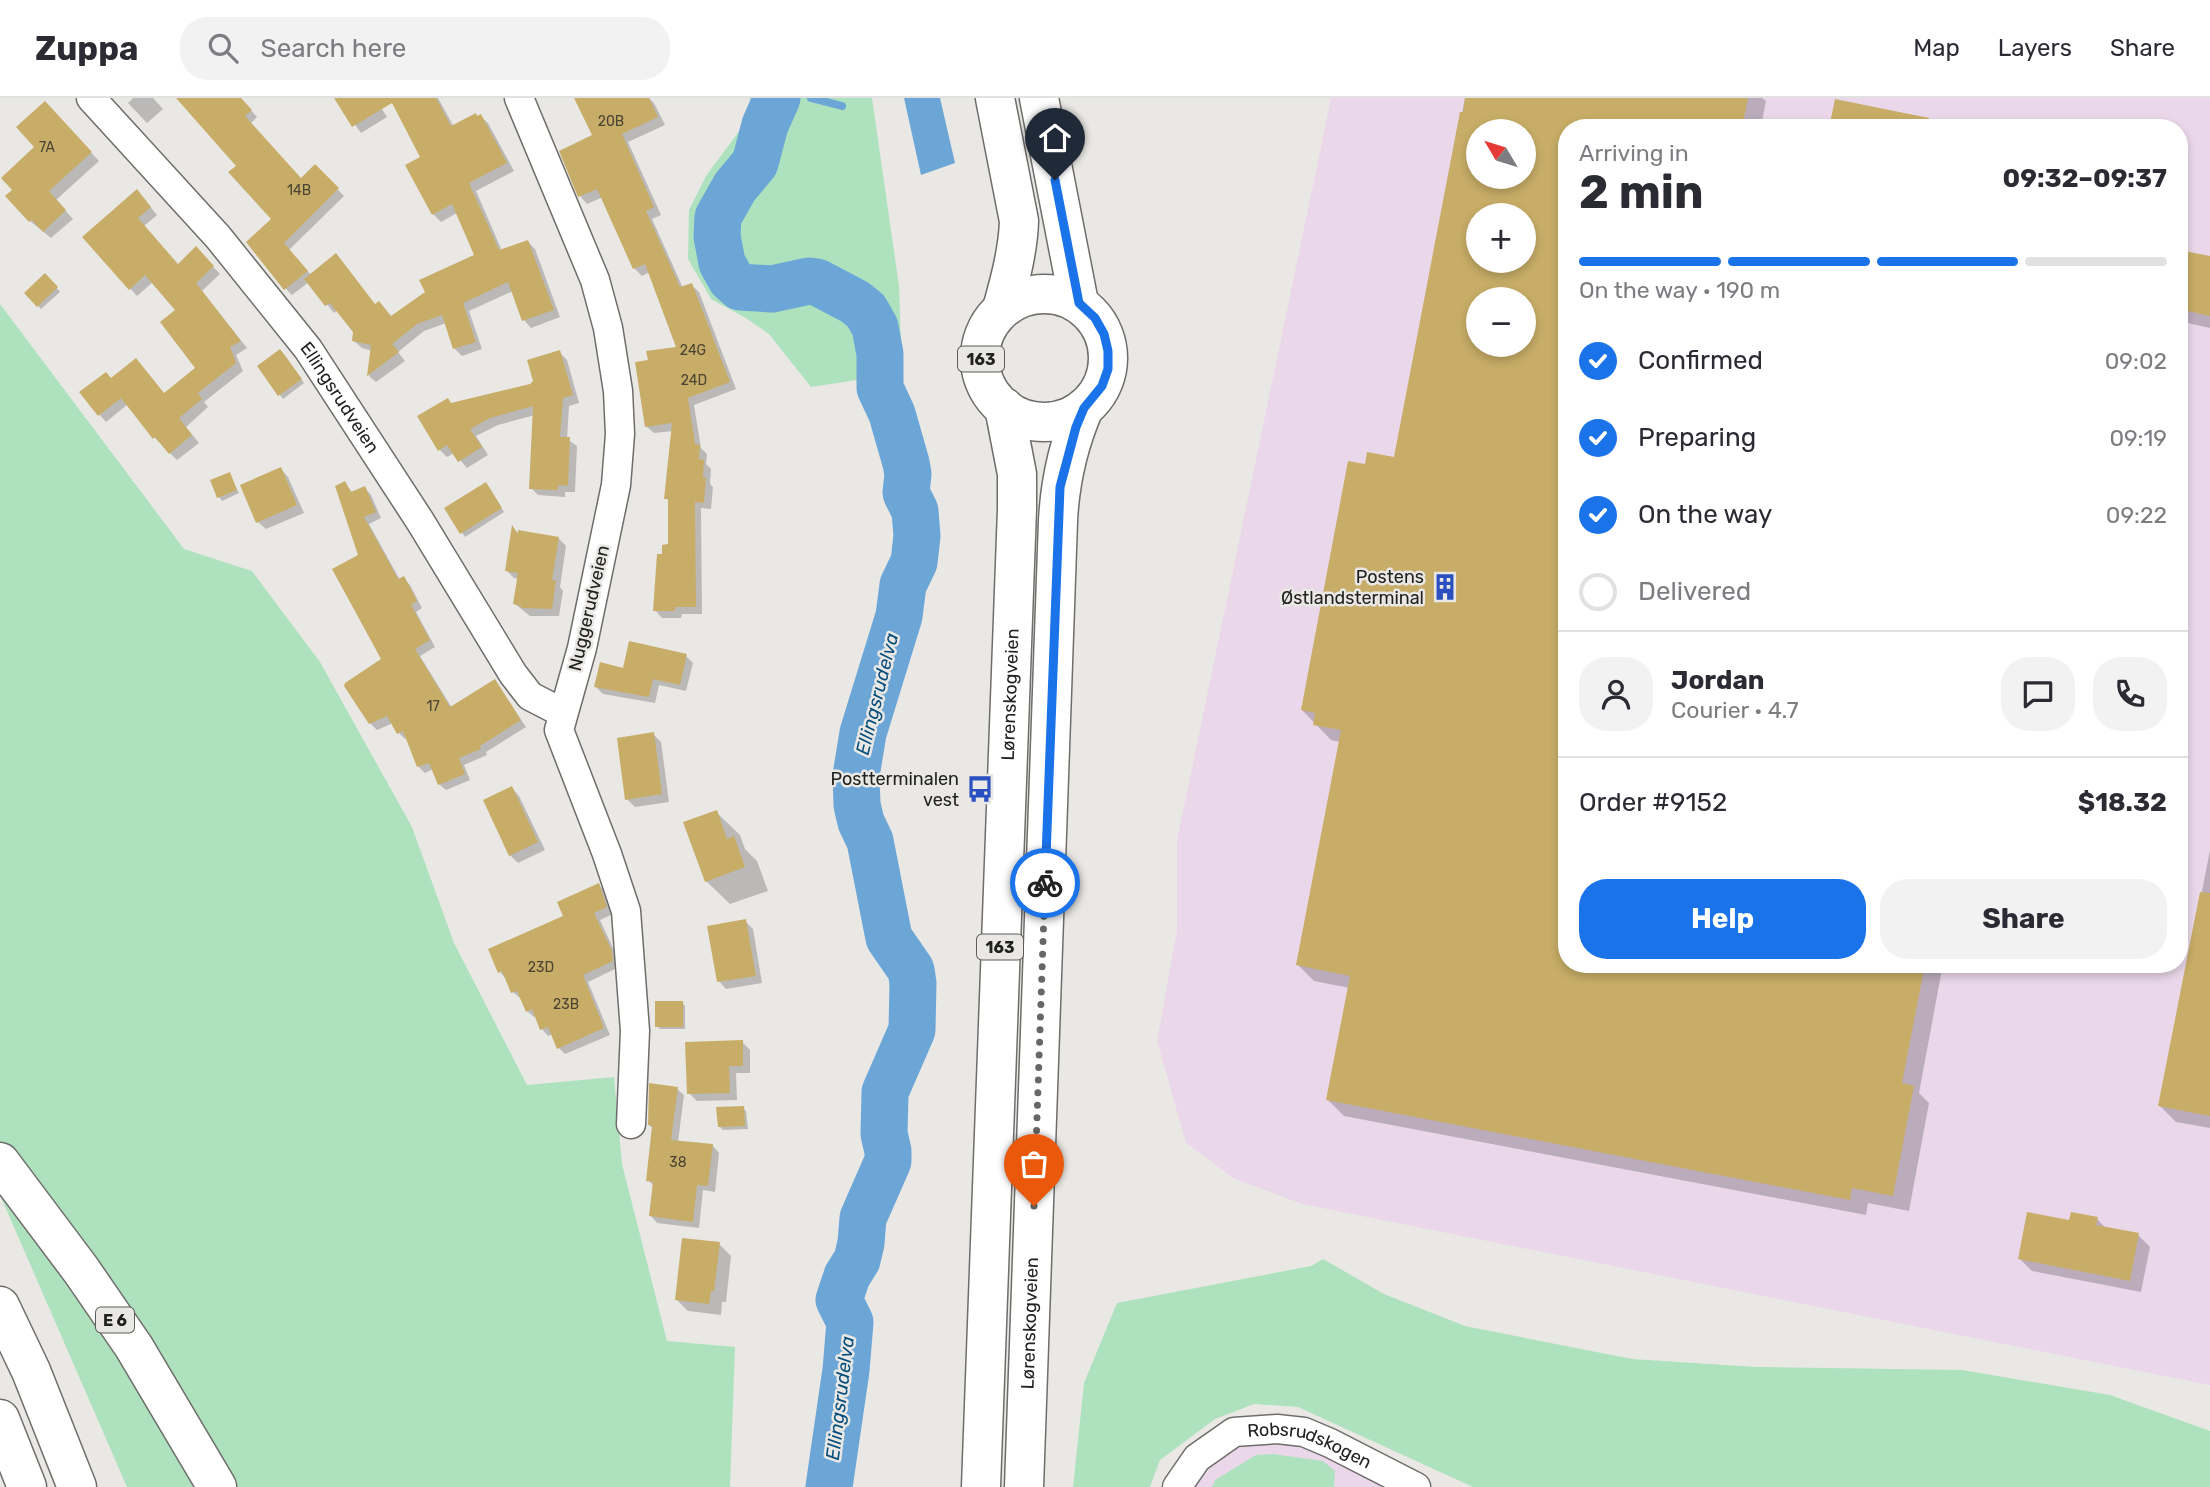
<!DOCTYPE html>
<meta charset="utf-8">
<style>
:root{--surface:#fff;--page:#f2f2f3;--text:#2b2b33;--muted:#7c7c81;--line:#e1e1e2;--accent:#1a73e8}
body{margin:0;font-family:Rubik,sans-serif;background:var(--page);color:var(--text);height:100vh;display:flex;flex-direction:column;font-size:26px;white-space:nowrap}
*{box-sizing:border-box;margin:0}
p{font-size:23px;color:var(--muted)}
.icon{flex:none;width:38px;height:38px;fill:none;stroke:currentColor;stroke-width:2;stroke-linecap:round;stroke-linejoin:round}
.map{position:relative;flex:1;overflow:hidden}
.details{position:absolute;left:1558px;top:21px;width:630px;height:854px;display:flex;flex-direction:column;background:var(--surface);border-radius:28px;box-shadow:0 4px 10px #0003}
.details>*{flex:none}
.needle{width:46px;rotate:308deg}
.tools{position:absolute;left:1466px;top:21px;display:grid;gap:14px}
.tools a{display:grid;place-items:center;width:70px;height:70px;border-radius:50%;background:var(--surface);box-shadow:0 4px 10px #0003;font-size:35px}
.pin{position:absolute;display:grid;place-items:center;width:60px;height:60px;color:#fff;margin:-72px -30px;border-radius:50% 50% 50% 0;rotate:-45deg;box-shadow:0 0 7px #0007}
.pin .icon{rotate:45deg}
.courier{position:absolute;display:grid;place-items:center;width:70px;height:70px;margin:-35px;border:5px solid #1a73e8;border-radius:50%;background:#fff;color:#222;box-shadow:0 2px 9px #0007}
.headline em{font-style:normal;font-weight:700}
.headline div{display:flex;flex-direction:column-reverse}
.headline{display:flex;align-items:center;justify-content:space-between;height:119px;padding:0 21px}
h1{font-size:46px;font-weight:700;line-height:52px}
.bar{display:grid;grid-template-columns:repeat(4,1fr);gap:10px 7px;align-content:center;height:84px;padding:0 21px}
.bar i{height:9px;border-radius:5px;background:var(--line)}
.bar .on{background:var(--accent)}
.bar p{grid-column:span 4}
.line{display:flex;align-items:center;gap:18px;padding:0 21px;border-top:2px solid var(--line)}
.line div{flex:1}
.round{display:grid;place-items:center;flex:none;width:74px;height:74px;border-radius:28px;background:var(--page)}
ol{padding:0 21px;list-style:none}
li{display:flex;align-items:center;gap:21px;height:77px}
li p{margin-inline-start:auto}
li .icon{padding:7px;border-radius:50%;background:var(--accent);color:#fff;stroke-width:4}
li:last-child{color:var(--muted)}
li i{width:38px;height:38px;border:4px solid var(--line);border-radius:50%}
.primary-button{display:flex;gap:14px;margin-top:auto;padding:14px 21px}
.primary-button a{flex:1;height:80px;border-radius:28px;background:var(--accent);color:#fff;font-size:28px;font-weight:700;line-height:80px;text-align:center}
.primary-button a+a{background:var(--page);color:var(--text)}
header{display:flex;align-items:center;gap:42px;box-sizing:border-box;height:98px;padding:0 35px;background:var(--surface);border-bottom:2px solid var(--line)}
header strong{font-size:33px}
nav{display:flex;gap:38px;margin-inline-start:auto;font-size:24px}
.search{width:490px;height:63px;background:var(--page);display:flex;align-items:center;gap:18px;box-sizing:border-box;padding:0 24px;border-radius:28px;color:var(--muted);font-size:26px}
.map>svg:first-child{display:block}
.industrial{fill:#ead8ea;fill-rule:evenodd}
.green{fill:#aee2be}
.water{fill:#6ca6d7}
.shadow{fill:#0003;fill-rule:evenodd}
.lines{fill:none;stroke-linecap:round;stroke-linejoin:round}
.stream{stroke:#6ca6d7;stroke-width:8}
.river{stroke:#6ca6d7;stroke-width:47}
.building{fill:#c7ad67;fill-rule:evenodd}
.minor-casing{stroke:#6e6d6a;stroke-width:31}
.trunk-casing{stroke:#6e6d6a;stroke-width:41}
.motorway-casing{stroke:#6e6d6a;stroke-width:41}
.minor{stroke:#fff;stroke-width:28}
.trunk{stroke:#fff;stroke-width:38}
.motorway{stroke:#fff;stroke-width:38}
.done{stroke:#676765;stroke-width:7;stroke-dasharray:0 12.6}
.route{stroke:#1a73e8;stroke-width:9}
.labels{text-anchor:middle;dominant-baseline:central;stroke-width:5;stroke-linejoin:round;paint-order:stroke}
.number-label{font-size:14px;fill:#4a4432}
.shield{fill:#eae8e5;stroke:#5d5d5b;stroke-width:2}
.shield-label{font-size:16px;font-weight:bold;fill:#212120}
.street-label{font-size:18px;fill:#212120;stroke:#eae8e5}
.poi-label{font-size:18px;fill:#212120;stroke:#eae8e5;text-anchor:end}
.water-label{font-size:19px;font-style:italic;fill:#064e7c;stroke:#eae8e5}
</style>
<header>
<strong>Zuppa</strong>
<div class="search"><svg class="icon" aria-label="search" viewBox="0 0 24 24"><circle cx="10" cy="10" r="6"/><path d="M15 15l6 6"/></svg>Search here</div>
<nav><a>Map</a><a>Layers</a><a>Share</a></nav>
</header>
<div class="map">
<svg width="2210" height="1389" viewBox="0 0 2210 1389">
<rect width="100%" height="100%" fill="#eae8e5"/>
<!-- industrial -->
<path class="industrial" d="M1331,0H2210V1287L1302,1106L1233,1080L1186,1045L1157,943L1177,832V742ZM1566,30H2179V866H1566ZM1479,33H1524V79H1479ZM1479,117H1524V163H1479ZM1479,201H1524V247H1479Z
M1248,1342L1291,1344L1401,1389H1190L1203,1366Z"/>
<!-- green -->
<path class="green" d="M749,0H872L899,188L902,275L811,289L769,236L744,219L711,201L688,161L689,112L706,78L754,13Z
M0,206L184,451L252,473L320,564L412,729L454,845L527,987L614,979L622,1066L667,1243L735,1249L730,1389H127L0,1097Z
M1323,1161L1384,1196L1465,1228L1632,1261L1757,1269L1962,1272L2110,1297L2210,1333V1389H1473L1298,1309L1254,1306L1215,1321L1160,1362L1150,1389H1073L1084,1285L1117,1205L1311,1168Z
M1273,1356L1323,1363L1335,1373L1334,1389H1212L1215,1382L1256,1357Z"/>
<!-- water -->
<path class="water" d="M904,0H940L955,65L921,77Z"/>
<!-- shadow -->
<path class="shadow" d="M133,0H153L163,11L147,25L128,5Z
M179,0H240L257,19L250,26L301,82L315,68L344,98L289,152L311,177L376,207L392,220L476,157L457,115L441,124L433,116L423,60L391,0H438L454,29L480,18L488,25L514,73L476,93L502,153L528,144L535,151L560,219L531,230L524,222L513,193L469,213L482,251L462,258L454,250L446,225L424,233L398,254L405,263L376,284L369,278L372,253L362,250L354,243V233L338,212L334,215L309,184L292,197L286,191L274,121L238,68Z
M336,0H375L387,19L361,35Z
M576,0H649L654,5L665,27L628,44L661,117L652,121L683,190L691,187L699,194L736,291L694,307L701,350L707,356L706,366L711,371L710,386L713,389L711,411L701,410L702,516H682L681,520H662L655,512L664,458L670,448L669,403L666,400L673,333L654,335L646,328L650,264L679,250L650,174L642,178L634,170L603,99L587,106L580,98L561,54L594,38Z
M1465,0H1762L1766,3L1762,23L1769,30H1566V866H1943L1919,995L1929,1005L1909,1113L1868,1105L1866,1117L1344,1018L1328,1002L1350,890L1314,883L1298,867L1340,644L1331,642L1302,612L1366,368L1395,361ZM1479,33H1524V79H1479ZM1479,117H1524V163H1479ZM1479,201H1524V247H1479Z
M1836,3L1942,24L1948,30H1831Z
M52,13L99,63L56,102L73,121L51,140L30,123L14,92Z
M144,101L157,117L144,128L178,167L196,151L220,176L202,193L247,250L236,257L243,273L204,304L208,309L186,329L199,345L177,362L154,339L128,306L106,324L99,316L111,282L165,296L198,270L178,212L153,184L137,198L84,139Z
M2179,154L2210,160V230L2179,223Z
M45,177L60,194L41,211L26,195Z
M559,254L567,262L579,305L569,308L567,341L577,348L575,394H565V399L538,397L531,390L535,317L498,327L476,338L488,357L467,370L454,355L447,359L440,352L452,306L531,288Z
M284,256L304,285L283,301L259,268Z
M281,371L288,379L304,415L266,431L258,424Z
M229,376L239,395L222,403L219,399Z
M344,385L353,395L365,390L371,397L381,420L369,426L400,482L403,480L410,487L422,510L416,514L435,549L420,558L452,610L495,583L526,629L486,654L487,657L464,667L470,682L446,692L439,686L433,671L425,675L418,668L407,640L405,641L399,635L393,625L377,632L370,625L383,562Z
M489,389L504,414L465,439L446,410Z
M513,430L519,436L558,440L566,448L560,489L563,493L559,518H530L515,506L519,481L514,480L506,472Z
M686,558L693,565L686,593L659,587L655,605L603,596L596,589L624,572Z
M653,636L661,644L669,704L635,709L627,701Z
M512,690L519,698L545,752L518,765L510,757Z
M716,714L740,737L745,751L757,763L768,793L730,806L706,783Z
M2210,752V1030L2176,1024L2160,1008Z
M599,787L605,793L613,816L600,822L618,861L619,869L588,884L610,937L565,956L559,950L553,936L548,938L542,931L536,918L534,919L527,913L522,900H520L513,894L506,881L500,874L566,819Z
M745,823L753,831L762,885L726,891L719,883Z
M682,904L685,908V931H660L657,928Z
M742,944L750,952V975H736L737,1002L697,1003L689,995Z
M677,991L684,997L678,1044L713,1048L719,1055L715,1094L703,1092L699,1130L657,1125L651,1118L654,1088L648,1082L654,1031L649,1027Z
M743,1010L746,1013L748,1031L723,1032L719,1028Z
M2097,1121L2107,1131L2138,1137L2150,1149L2141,1194L2032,1173L2020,1161L2071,1124Z
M719,1146L731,1158L726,1204H722L721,1217L688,1213L676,1201Z"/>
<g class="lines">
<!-- stream -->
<path class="stream" d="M811,0L842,8"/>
<!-- river -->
<path class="river" d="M777,0L765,27L755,65L735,89L718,119L717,138L722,165L731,181L740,189L772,191L809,183L817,184L855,204L866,213L875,229L880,256V290L892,316L906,365L908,376L906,395L915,413L917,438L914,464L903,487L899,518L863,635L856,678L857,707L861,724L870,743L889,840L911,872L913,885L912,932L885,994L884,1036L888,1053V1063L863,1120L861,1145L857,1162L847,1178L839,1202L850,1224L846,1272L829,1389"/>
</g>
<!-- building -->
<path class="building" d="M176,0H241L252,12L245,18L301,80L315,66L339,90L284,145L308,173L284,192L246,144L271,121L228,74L236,68Z
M334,0H436L451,28L476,15L477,18L481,16L507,65L469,85L499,152L528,142L554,212L522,223L508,184L463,205L476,244L453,251L442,217L417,226L392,246L399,254L367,278L371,247L352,243L353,234L330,205L325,208L304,181L336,155L375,206L379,203L391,218L425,194L419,182L474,157L452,106L432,117L405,67L420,59L392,5L352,29Z
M574,0H649L658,19L622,36L654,109L646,113L680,189L692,185L730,284L688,300L695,346L700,347L699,361L704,362L703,379L706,380L704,405L695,404L696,509H675V513H653L657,456H662V447L668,446V401H664L672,325L645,329L635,264L648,262L646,253L676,249L645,166L633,171L597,91L578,99L559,53L592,37Z
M1465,0H1748L1742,30H1566V866H1925L1902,985L1914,988L1893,1098L1852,1090L1850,1102L1326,1002L1350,878L1296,867L1341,632L1313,627L1315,615L1301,612L1348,363L1365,366L1367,354L1394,359L1460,14H1463ZM1479,33H1524V79H1479ZM1479,117H1524V163H1479ZM1479,201H1524V247H1479Z
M1835,1L1929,20L1928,30H1829Z
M45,3L92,54L49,93L66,112L43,134L32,122L29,124L5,98L12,92L1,80L34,49L16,29Z
M137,91L151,109L138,120L178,166L196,148L214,168L196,185L241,243L230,249L236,265L198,295L202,301L179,320L192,337L169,356L155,339L153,341L121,300L98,318L79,294L106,274L111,280L136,260L164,295L195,270L160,224L175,212L145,177L129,192L82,139Z
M2179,152L2210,158V218L2179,211Z
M45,175L58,189L37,209L24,195Z
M280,251L302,281L278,298L257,268Z
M560,252L573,297L563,300L560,339H570L568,388L558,387V392L529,391L533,308L490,320L470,331L482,349L458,364L447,347L438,353L417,318L448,300L451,305L530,286L533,283L527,262Z
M281,369L297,407L256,425L240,387Z
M230,374L237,392L217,400L210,382Z
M345,383L351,394L365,388L376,414L364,419L398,481L404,478L411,491L417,503L411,507L430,542L415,551L450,609L495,581L521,622L480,648L481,651L459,660L465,676L438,687L429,665L417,669L403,633L397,636L387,618L369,626L344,588L345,585L381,561L332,471L358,457L335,388Z
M486,384L502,410L460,436L444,410Z
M512,427L518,436V432L559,439L552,482L556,483L552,511L521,510V508L513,506L518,475L505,473Z
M629,543L687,556L680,587L653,581L649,599L594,589L600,564L623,570Z
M654,634L662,696L625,702L617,640Z
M512,688L538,744L509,758L483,702Z
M717,712L727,741L734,738L745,769L705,784L683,724Z
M599,785L607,809L594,815L612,853L613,863L583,877L604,930L557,951L548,929L540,932L532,911L526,914L517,893L511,895L502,873L498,875L488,851L563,818L557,804Z
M2200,794L2210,795V1018L2158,1008Z
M746,821L756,878L717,884L707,828Z
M655,903H683V929H655Z
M743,942V968H729L730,995L687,996L685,944Z
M649,985L678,989L671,1042L713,1046L708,1088L697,1087L693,1124L649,1118L653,1084L646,1083L652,1028L648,1027Z
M744,1008L745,1028L718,1029L716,1009Z
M2027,1114L2069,1122L2071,1114L2098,1119L2096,1127L2139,1135L2130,1183L2018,1161Z
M682,1140L720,1144L714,1193H711L709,1206L675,1202Z"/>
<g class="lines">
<defs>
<g id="minor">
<path id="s1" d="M91,0L218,139L308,251L420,423L513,576L530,598L563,615"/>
<path d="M519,0L595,182L608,230L618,293L620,336L616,387L582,550L559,632L607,756L626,813L635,933L631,1026"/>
<path id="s2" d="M1177,1389L1197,1360L1234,1334L1277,1331L1304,1334L1330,1345L1416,1389"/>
</g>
<g id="trunk">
<path d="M995,0L1019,123C1018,153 1010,182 1002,211"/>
<path d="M1039,0L1079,205"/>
<circle cx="1044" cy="260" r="64"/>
<path id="s3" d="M981,1389L1017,411V376L1004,309"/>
<path id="s4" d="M1024,1389L1058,423C1060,382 1068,347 1084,310"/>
</g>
<path id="motorway" d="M0,1064L81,1172L134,1249L217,1389
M0,1208L31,1273L77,1389
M0,1321L27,1389"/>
</defs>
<!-- minor casing -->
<use href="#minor" class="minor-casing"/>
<!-- trunk casing -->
<use href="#trunk" class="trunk-casing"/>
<!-- motorway casing -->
<use href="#motorway" class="motorway-casing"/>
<!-- minor -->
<use href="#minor" class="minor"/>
<!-- trunk -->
<use href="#trunk" class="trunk"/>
<!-- motorway -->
<use href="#motorway" class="motorway"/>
</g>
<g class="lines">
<!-- done -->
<path class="done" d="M1034,1108L1045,785"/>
<!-- route -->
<path class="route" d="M1045,785L1060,389L1076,329L1084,310L1102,288L1108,271V253L1104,236L1095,220L1079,205L1055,82"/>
</g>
<!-- icons -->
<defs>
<symbol id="building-bare" viewBox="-9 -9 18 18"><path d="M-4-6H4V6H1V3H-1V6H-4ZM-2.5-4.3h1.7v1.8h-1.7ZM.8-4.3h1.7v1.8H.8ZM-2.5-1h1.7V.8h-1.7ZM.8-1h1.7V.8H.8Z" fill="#2a4fbf" stroke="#eae8e5" stroke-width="2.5" paint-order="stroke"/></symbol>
<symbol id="bus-bare" viewBox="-9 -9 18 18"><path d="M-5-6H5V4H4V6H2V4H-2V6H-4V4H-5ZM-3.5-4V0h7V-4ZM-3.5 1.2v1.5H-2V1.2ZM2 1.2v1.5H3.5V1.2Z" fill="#2a4fbf" stroke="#eae8e5" stroke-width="2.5" paint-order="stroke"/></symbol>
</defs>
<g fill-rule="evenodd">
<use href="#building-bare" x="1426" y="470" width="38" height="38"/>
<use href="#bus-bare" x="961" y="672" width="38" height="38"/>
</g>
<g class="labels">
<!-- number labels -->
<g class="number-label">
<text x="611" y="23">20B</text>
<text x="47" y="49">7A</text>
<text x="299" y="92">14B</text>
<text x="693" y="252">24G</text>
<text x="694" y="282">24D</text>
<text x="433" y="608">17</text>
<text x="541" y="869">23D</text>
<text x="566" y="906">23B</text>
<text x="678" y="1064">38</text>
</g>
<!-- shield labels -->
<g class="shield">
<rect x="958" y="248.5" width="46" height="25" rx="5"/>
<rect x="977" y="836.5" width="46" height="25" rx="5"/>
<rect x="96" y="1209.5" width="38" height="25" rx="5"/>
</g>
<g class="shield-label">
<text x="981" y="261">163</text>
<text x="1000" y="849">163</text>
<text x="115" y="1222">E 6</text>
</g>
<!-- street labels -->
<g class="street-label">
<text stroke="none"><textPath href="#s1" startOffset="390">Ellingsrudveien</textPath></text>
<text transform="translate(589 510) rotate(-77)">Nuggerudveien</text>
<text stroke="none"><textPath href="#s3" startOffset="793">Lørenskogveien</textPath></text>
<text stroke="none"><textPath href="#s4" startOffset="164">Lørenskogveien</textPath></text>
<text stroke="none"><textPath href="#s2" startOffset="159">Robsrudskogen</textPath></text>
</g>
<!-- poi labels -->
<g class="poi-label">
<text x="1424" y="479">Postens<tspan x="1424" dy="21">Østlandsterminal</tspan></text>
<text x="959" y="681">Postterminalen<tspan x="959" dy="21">vest</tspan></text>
</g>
<!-- water labels -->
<g class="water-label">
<text transform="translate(877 596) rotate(-76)">Ellingsrudelva</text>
<text transform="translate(840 1300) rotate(-83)">Ellingsrudelva</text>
</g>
</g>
</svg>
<div class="tools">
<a><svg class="needle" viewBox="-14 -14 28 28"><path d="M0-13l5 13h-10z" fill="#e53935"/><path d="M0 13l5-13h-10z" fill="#7c7c81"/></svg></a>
<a>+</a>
<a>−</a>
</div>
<div class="pin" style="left:1034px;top:1108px;background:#ea580c"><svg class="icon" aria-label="bag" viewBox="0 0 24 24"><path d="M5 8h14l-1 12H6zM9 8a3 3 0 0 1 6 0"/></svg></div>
<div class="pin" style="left:1055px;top:82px;background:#1f2937"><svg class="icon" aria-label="home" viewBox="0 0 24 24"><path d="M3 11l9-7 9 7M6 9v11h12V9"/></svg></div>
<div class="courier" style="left:1045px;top:785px"><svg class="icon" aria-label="bike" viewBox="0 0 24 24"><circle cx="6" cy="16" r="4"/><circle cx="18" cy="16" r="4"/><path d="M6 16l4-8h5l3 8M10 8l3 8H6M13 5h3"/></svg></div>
<section class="details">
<div class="headline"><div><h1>2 min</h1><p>Arriving in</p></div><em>09:32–09:37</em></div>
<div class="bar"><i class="on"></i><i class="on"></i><i class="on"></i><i></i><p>On the way · 190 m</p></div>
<ol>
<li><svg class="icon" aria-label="check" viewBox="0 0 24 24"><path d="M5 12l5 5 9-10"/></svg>Confirmed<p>09:02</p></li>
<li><svg class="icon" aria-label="check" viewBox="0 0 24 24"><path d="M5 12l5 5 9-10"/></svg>Preparing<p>09:19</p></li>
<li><svg class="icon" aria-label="check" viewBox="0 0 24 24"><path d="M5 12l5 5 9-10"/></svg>On the way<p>09:22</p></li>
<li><i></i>Delivered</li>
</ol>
<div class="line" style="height:126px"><a class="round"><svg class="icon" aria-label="person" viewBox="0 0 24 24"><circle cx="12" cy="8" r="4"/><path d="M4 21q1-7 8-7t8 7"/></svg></a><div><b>Jordan</b><p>Courier · 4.7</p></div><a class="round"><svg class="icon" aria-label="chat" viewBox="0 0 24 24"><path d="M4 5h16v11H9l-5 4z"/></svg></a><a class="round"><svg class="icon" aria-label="phone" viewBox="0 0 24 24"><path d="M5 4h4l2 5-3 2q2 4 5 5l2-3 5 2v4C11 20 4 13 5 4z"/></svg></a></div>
<div class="line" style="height:91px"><div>Order #9152</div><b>$18.32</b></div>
<div class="primary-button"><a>Help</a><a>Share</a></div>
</section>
</div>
